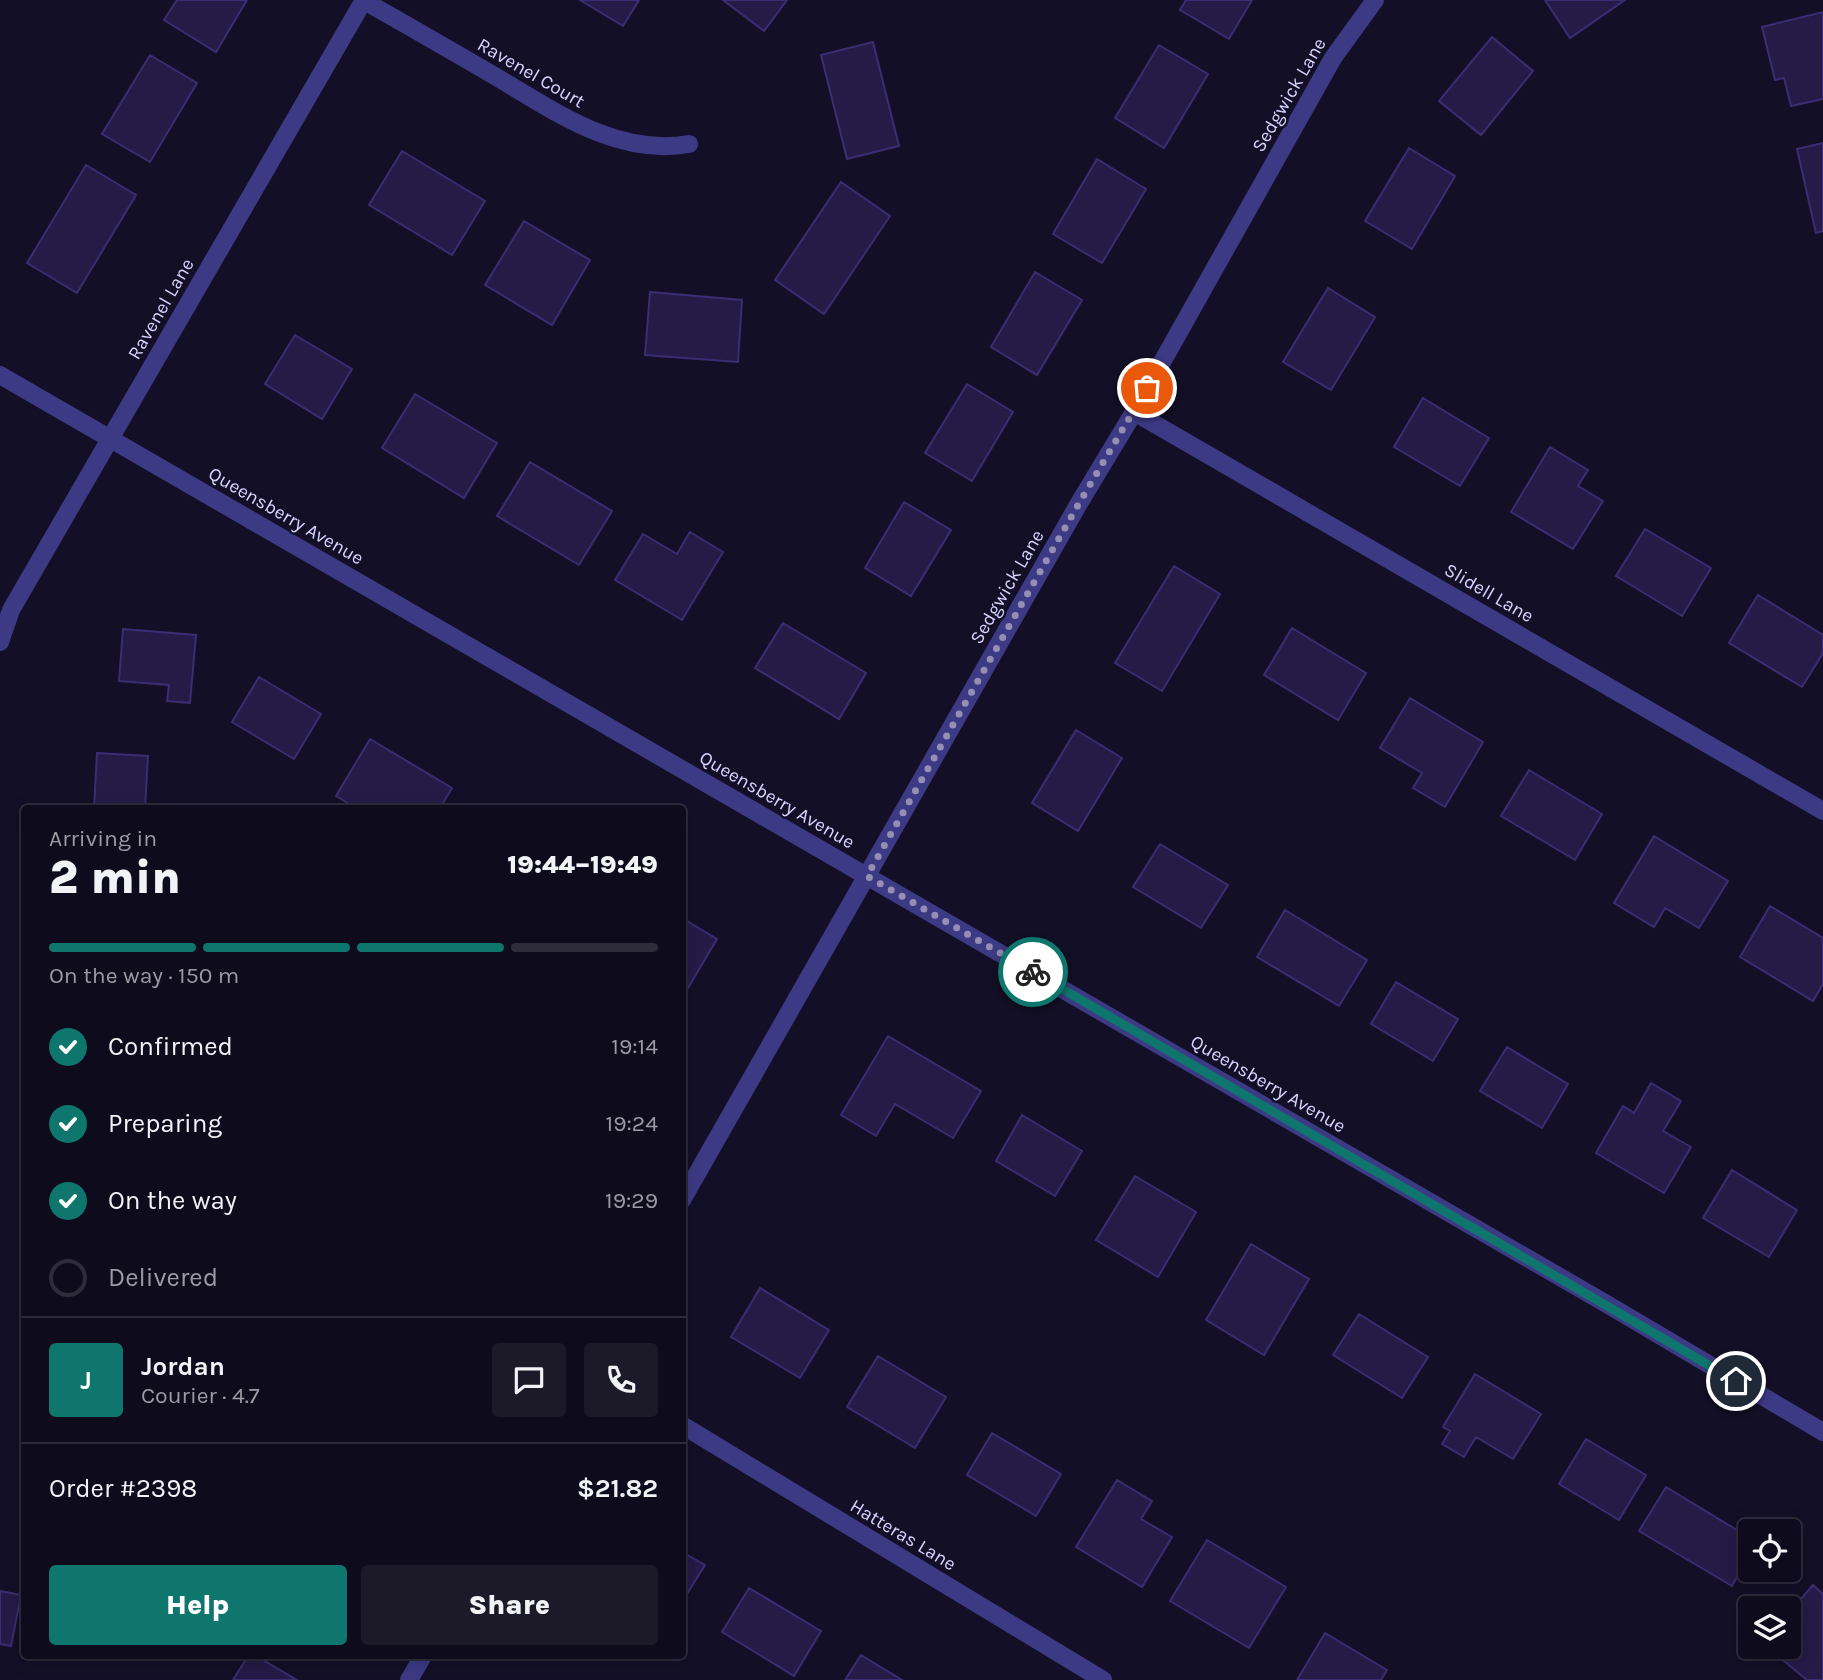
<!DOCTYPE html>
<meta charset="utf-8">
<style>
:root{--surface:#0e0b1c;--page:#1c1929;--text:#f1f3f6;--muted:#9b9ba3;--line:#2e2b3b;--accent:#0f766e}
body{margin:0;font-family:Karla,sans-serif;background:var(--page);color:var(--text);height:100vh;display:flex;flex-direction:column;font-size:26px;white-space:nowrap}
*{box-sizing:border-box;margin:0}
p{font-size:23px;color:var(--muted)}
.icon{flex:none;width:38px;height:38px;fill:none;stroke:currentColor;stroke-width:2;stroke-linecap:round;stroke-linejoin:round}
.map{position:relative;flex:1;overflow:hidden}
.side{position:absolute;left:21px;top:805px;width:665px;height:854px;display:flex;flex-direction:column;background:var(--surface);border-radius:7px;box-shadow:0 4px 18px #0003,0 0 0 2px var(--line)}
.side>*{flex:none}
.fabs{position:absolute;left:1738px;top:1519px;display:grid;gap:14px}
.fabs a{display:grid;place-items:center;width:63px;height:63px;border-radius:7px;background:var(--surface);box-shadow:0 4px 18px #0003,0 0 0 2px var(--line);font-size:35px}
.pin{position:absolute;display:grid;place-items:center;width:60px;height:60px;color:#fff;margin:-30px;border:4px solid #fff;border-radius:50%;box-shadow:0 2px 7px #0007}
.courier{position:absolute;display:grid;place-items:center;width:70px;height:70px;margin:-35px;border:5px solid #0f766e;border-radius:50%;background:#fff;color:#222;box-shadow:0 2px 9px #0007}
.head em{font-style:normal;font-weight:800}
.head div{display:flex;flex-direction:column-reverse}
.head{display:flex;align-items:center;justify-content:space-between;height:119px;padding:0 28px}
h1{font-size:46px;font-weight:800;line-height:52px}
.bar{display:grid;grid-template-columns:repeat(4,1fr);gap:10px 7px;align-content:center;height:84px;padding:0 28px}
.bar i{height:9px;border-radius:5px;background:var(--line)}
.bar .on{background:var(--accent)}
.bar p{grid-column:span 4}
.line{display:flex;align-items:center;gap:18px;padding:0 28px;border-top:2px solid var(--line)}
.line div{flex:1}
.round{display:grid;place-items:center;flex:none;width:74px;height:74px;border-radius:7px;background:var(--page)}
ol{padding:0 28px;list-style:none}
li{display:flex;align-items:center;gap:21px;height:77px}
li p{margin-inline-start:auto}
li .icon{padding:7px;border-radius:50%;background:var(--accent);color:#fff;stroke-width:4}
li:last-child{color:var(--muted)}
li i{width:38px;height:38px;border:4px solid var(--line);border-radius:50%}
.button{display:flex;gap:14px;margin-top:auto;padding:14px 28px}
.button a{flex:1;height:80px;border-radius:7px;background:var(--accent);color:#fff;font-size:28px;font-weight:800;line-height:80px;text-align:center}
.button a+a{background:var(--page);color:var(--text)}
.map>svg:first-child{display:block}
.building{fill:#241b47;stroke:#3b2d73;stroke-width:2}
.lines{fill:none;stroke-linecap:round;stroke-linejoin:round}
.minor{stroke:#3d3a85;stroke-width:18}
.done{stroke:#948fb3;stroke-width:7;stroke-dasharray:0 12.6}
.route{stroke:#0f766e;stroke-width:9}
.labels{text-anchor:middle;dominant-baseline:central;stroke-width:5;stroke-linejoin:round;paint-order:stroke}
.street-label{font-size:19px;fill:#d9d4ff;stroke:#130f26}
</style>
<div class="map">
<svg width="1823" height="1680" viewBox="0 0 1823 1680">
<rect width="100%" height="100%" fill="#130f26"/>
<!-- building -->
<path class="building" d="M177,0H247L216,52L164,20Z
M580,0H639L623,26Z
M723,0H787L764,31Z
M1186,0H1252L1229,39L1180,10Z
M1545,0H1625L1570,38Z
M1823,12V99L1791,106L1784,78L1775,80L1762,27Z
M1492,37L1533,71L1481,135L1439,101Z
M873,42L899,146L847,159L821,55Z
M1159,45L1208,74L1164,148L1115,118Z
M150,55L197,83L150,162L102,134Z
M1823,143V231L1816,233L1797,149Z
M1409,148L1455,176L1412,249L1365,221Z
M402,151L485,201L452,255L369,205Z
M1097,159L1146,189L1102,263L1053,234Z
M86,165L136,195L77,293L27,263Z
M841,182L890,216L824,314L775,280Z
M524,221L590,260L552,325L485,285Z
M1035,272L1082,300L1037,375L991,347Z
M1328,288L1375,317L1331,390L1283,362Z
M650,292L742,300L738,362L645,355Z
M295,335L352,369L322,419L265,384Z
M967,384L1013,412L972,481L925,453Z
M415,394L497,443L464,498L382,448Z
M1423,398L1489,438L1460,486L1394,447Z
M1550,447L1588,470L1578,486L1603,501L1573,549L1511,512Z
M530,462L612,511L579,565L497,516Z
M904,502L951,530L911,596L865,568Z
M1645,529L1711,568L1682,616L1616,576Z
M690,532L723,552L682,620L615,580L643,534L677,554Z
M1174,566L1220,594L1162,691L1115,663Z
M1758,595L1823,635V653L1802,687L1729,643Z
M783,623L866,673L839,719L755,668Z
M1292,628L1366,673L1338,720L1264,675Z
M123,629L196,635L190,703L167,701L169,685L119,681Z
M259,677L321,714L294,759L232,722Z
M1410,698L1483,742L1445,807L1413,788L1422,773L1380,748Z
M1076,730L1122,758L1078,831L1032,803Z
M370,739L452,788L440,808H356L336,796Z
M97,753L148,756L145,808H94Z
M1529,770L1602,814L1575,860L1501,816Z
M1654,836L1728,881L1699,928L1665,908L1654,927L1614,903Z
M1160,844L1228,885L1201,928L1133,887Z
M1770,906L1823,938V984L1813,1001L1740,957Z
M1285,910L1367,960L1339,1006L1257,957Z
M682,918L717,939L685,993L682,991Z
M1396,982L1458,1019L1433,1061L1371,1024Z
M888,1036L981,1091L953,1138L895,1104L876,1136L841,1115Z
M1507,1047L1568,1084L1542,1128L1480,1091Z
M1651,1083L1681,1101L1663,1131L1691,1147L1664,1193L1596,1153L1623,1106L1634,1113Z
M1022,1115L1082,1151L1055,1196L996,1161Z
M1732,1170L1797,1210L1769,1257L1703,1218Z
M1135,1176L1196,1212L1158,1277L1096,1240Z
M1251,1244L1309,1279L1264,1355L1206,1320Z
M760,1288L829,1330L800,1378L731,1337Z
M1359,1314L1428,1357L1402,1398L1333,1355Z
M878,1356L946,1397L915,1448L847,1407Z
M1475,1374L1541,1414L1513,1459L1476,1437L1464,1457L1442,1444L1450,1431L1443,1427Z
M992,1433L1061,1474L1036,1516L967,1475Z
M1586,1439L1646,1475L1619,1520L1559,1484Z
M1117,1480L1152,1501L1141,1519L1172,1537L1142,1587L1076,1547Z
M1666,1487L1750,1538V1555L1732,1586L1639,1531Z
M1207,1540L1286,1587L1249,1648L1170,1601Z
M682,1552L705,1565L682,1602Z
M1813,1585L1823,1594V1680H1807L1767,1647H1788V1614Z
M749,1588L821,1631L794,1676L722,1632Z
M0,1591L21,1595L11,1646L0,1644Z
M1325,1633L1387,1670L1381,1680H1297Z
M861,1655L902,1680H845Z
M248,1656H256L297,1680H233Z"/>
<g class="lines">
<!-- minor -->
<path class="minor" d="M364,1C407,25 450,50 493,75C553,110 616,157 689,144
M0,375L1605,1303L1823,1432
M1134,412L1823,811
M0,642L11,610L364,0
M682,1200L1078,505L1134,412L1333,58L1375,0
M682,1425L1103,1680
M409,1680L423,1656"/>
</g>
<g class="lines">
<!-- done -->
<path class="done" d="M1033,972L867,876L1078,505L1147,388"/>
<!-- route -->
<path class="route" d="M1033,972L1736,1381"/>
</g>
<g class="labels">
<!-- street labels -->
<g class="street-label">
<text transform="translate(531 73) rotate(30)">Ravenel Court</text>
<text transform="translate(1289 95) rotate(-60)">Sedgwick Lane</text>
<text transform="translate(161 309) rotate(-60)">Ravenel Lane</text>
<text transform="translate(286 516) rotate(30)">Queensberry Avenue</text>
<text transform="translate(1007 587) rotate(-60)">Sedgwick Lane</text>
<text transform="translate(1489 593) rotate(30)">Slidell Lane</text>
<text transform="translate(777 800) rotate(30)">Queensberry Avenue</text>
<text transform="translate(1268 1084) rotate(30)">Queensberry Avenue</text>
<text transform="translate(903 1535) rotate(31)">Hatteras Lane</text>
</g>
</g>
</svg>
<div class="fabs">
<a><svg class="icon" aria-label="locate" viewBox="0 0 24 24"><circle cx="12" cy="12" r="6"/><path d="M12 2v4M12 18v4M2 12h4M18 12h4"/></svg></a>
<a><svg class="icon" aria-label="layers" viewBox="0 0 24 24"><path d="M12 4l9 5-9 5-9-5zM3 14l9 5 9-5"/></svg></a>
</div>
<div class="pin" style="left:1147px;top:388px;background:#ea580c"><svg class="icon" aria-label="bag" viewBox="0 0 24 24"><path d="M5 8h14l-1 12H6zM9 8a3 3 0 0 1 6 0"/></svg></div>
<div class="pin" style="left:1736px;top:1381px;background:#1f2937"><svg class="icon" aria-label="home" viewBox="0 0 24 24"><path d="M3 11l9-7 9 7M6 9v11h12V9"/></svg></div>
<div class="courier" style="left:1033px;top:972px"><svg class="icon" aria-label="bike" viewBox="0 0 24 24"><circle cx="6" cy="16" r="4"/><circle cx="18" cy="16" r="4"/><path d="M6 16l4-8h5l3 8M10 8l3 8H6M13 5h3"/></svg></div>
<section class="side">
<div class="head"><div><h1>2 min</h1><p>Arriving in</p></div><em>19:44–19:49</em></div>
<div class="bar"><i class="on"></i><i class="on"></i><i class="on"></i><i></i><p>On the way · 150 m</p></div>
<ol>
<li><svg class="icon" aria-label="check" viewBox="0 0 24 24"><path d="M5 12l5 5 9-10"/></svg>Confirmed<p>19:14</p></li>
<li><svg class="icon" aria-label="check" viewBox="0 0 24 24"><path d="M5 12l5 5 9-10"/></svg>Preparing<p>19:24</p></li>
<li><svg class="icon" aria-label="check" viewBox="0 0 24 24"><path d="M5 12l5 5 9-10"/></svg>On the way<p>19:29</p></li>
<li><i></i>Delivered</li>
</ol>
<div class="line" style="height:126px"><b class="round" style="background:var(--accent);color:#fff">J</b><div><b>Jordan</b><p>Courier · 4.7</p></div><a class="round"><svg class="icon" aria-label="chat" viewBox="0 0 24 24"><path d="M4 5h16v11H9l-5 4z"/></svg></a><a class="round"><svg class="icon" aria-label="phone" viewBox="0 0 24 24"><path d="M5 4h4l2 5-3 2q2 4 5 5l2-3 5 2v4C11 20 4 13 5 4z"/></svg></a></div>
<div class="line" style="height:91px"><div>Order #2398</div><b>$21.82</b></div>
<div class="button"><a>Help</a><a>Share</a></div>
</section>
</div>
